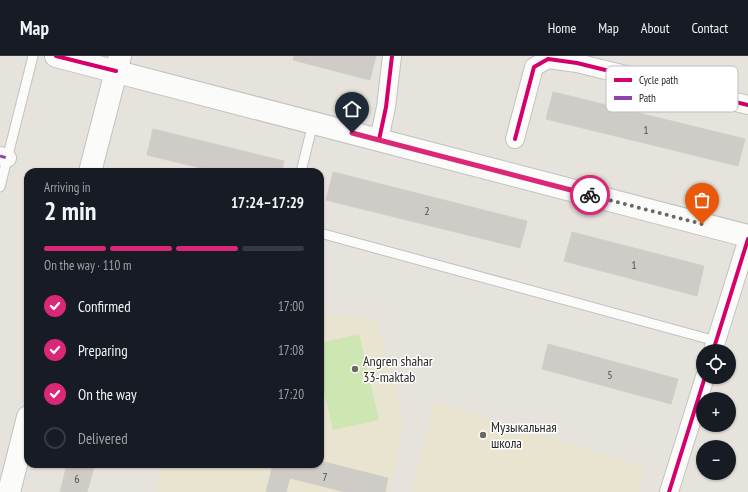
<!DOCTYPE html>
<meta charset="utf-8">
<style>
:root{--surface:#171b24;--page:#242831;--text:#f1f3f6;--muted:#9ea1a6;--line:#363941;--accent:#db2777}
body{margin:0;font-family:"PT Sans Narrow",sans-serif;background:var(--page);color:var(--text);height:100vh;display:flex;flex-direction:column;font-size:15px;white-space:nowrap}
*{box-sizing:border-box;margin:0}
p{font-size:13px;color:var(--muted)}
.icon{flex:none;width:22px;height:22px;fill:none;stroke:currentColor;stroke-width:2;stroke-linecap:round;stroke-linejoin:round}
.map{position:relative;flex:1;overflow:hidden}
.drawer{position:absolute;left:24px;top:112px;width:300px;height:300px;display:flex;flex-direction:column;background:var(--surface);border-radius:12px;box-shadow:0 1px 3px #0004}
.drawer>*{flex:none}
.buttons{position:absolute;left:696px;top:288px;display:grid;gap:8px}
.buttons a{display:grid;place-items:center;width:40px;height:40px;border-radius:50%;background:var(--surface);box-shadow:0 1px 3px #0004;font-size:20px}
.pin{position:absolute;display:grid;place-items:center;width:34px;height:34px;color:#fff;margin:-41px -17px;border-radius:50% 50% 50% 0;rotate:-45deg;box-shadow:0 0 4px #0007}
.pin .icon{rotate:45deg}
.courier{position:absolute;display:grid;place-items:center;width:40px;height:40px;margin:-20px;border:3px solid #db2777;border-radius:50%;background:#fff;color:#222;box-shadow:0 1px 5px #0007}
.head em{font-style:normal;font-weight:700}
.head div{display:flex;flex-direction:column-reverse}
.head{display:flex;align-items:center;justify-content:space-between;height:68px;padding:0 20px}
h1{font-size:26px;font-weight:700;line-height:30px}
.bar{display:grid;grid-template-columns:repeat(4,1fr);gap:6px 4px;align-content:center;height:48px;padding:0 20px}
.bar i{height:5px;border-radius:3px;background:var(--line)}
.bar .active{background:var(--accent)}
.bar p{grid-column:span 4}
ol{padding:0 20px;list-style:none}
li{display:flex;align-items:center;gap:12px;height:44px}
li p{margin-inline-start:auto}
li .icon{padding:4px;border-radius:50%;background:var(--accent);color:#fff;stroke-width:4}
li:last-child{color:var(--muted)}
li i{width:22px;height:22px;border:2px solid var(--line);border-radius:50%}
header{display:flex;align-items:center;gap:24px;box-sizing:border-box;height:56px;padding:0 20px;background:var(--surface);border-bottom:1px solid var(--line)}
header strong{font-size:19px}
nav{display:flex;gap:22px;margin-inline-start:auto;font-size:14px}
.map>svg:first-child{display:block}
.education{fill:#e9e4d0}
.pitch{fill:#cee6b2}
.building{fill:#cfccc7;stroke:#d1cec8}
.lines{fill:none;stroke-linecap:round;stroke-linejoin:round}
.lane-casing{stroke:#c3c2c2;stroke-width:11}
.street-casing{stroke:#c3c2c2;stroke-width:20}
.secondary-casing{stroke:#c3c2c2;stroke-width:24}
.lane{stroke:#fbfbfa;stroke-width:9}
.street{stroke:#fbfbfa;stroke-width:18}
.secondary{stroke:#fbfbfa;stroke-width:22}
.quiet{stroke:#8e44ad;stroke-width:3;stroke-dasharray:6 3;stroke-linecap:butt}
.cycleway-casing{stroke:#fff;stroke-width:6}
.cycleway{stroke:#d6006c;stroke-width:4}
.done{stroke:#6a6966;stroke-width:4;stroke-dasharray:0 7.2}
.route{stroke:#db2777;stroke-width:5}
.poi-dot{fill:#6a6966;stroke:#fff;stroke-width:1.5}
.labels{text-anchor:middle;dominant-baseline:central;stroke-width:3;stroke-linejoin:round;paint-order:stroke}
.number-label{font-size:12px;fill:#525150}
.poi-label{font-size:14px;fill:#272727;stroke:#fff;text-anchor:start}
.key{fill:#fff;stroke:#bebebe;stroke-width:1}
.key-label{font-size:11px;fill:#272727}
</style>
<header>
<strong>Map</strong>
<nav><a>Home</a><a>Map</a><a>About</a><a>Contact</a></nav>
</header>
<div class="map">
<svg width="748" height="436" viewBox="0 0 748 436">
<rect width="100%" height="100%" fill="#e6e3dc"/>
<!-- education -->
<path class="education" d="M320,258L376,262L404,363L390,436H155L163,408H320Z
M434,346L646,412L639,436H411Z"/>
<!-- pitch -->
<path class="pitch" d="M359,278L379,364L333,374L320,318V287Z"/>
<!-- building -->
<path class="building" d="M294,0H376L370,24L293,4Z
M553,36L745,83L738,110L546,63Z
M153,73L284,105L282,116H218L147,99Z
M333,116L527,165L520,192L326,144Z
M572,176L704,210L697,240L564,205Z
M548,288L678,323L671,348L542,313Z
M320,405L388,422L385,436H345L290,422L286,436H266L273,408H320Z
M67,408H95L87,436H60Z"/>
<g class="lines">
<defs>
<path id="lane" d="M301,116L313,67
M0,131L33,0
M320,177L716,285"/>
<path id="street" d="M515,83L534,11L548,3L577,7L748,49
M379,84L386,51L392,0
M0,100L7,102
M713,295L748,183
M669,436L705,321"/>
<path id="secondary" d="M56,0L748,180
M90,116L120,0
M9,436L28,361"/>
</defs>
<!-- lane casing -->
<use href="#lane" class="lane-casing"/>
<!-- street casing -->
<use href="#street" class="street-casing"/>
<!-- secondary casing -->
<use href="#secondary" class="secondary-casing"/>
<!-- lane -->
<use href="#lane" class="lane"/>
<!-- street -->
<use href="#street" class="street"/>
<!-- secondary -->
<use href="#secondary" class="secondary"/>
<!-- quiet -->
<path class="quiet" d="M0,100L7,102"/>
<defs>
<path id="cycleway" d="M56,0L116,15
M515,83L534,11L548,3L577,7L748,49
M379,84L386,51L392,0
M713,295L748,183
M669,436L705,321"/>
</defs>
<!-- cycleway casing -->
<use href="#cycleway" class="cycleway-casing"/>
<!-- cycleway -->
<use href="#cycleway" class="cycleway"/>
</g>
<g class="lines">
<!-- done -->
<path class="done" d="M590,139L702,168"/>
<!-- route -->
<path class="route" d="M352,77L590,139"/>
</g>
<!-- markers -->
<g class="poi-dot">
<circle cx="355" cy="313" r="4"/>
<circle cx="483" cy="379" r="4"/>
</g>
<g class="labels">
<!-- number labels -->
<g class="number-label">
<text x="646" y="73">1</text>
<text x="427" y="154">2</text>
<text x="634" y="208">1</text>
<text x="610" y="318">5</text>
<text x="325" y="420">7</text>
<text x="77" y="422">6</text>
</g>
<!-- poi labels -->
<g class="poi-label">
<text x="363" y="305">Angren shahar<tspan x="363" dy="16">33-maktab</tspan></text>
<text x="491" y="371">Музыкальная<tspan x="491" dy="16">школа</tspan></text>
</g>
</g>
<!-- legend -->
<rect x="606" y="10" width="132" height="46" rx="6" class="key"/>
<rect x="614" y="22" width="18" height="4" fill="#d6006c"/>
<rect x="614" y="40" width="18" height="4" fill="#8e44ad"/>
<g class="key-label">
<text x="639" y="28">Cycle path</text>
<text x="639" y="46">Path</text>
</g>
</svg>
<div class="buttons">
<a><svg class="icon" aria-label="locate" viewBox="0 0 24 24"><circle cx="12" cy="12" r="6"/><path d="M12 2v4M12 18v4M2 12h4M18 12h4"/></svg></a>
<a>+</a>
<a>−</a>
</div>
<div class="pin" style="left:702px;top:168px;background:#ea580c"><svg class="icon" aria-label="bag" viewBox="0 0 24 24"><path d="M5 8h14l-1 12H6zM9 8a3 3 0 0 1 6 0"/></svg></div>
<div class="pin" style="left:352px;top:77px;background:#1f2937"><svg class="icon" aria-label="home" viewBox="0 0 24 24"><path d="M3 11l9-7 9 7M6 9v11h12V9"/></svg></div>
<div class="courier" style="left:590px;top:139px"><svg class="icon" aria-label="bike" viewBox="0 0 24 24"><circle cx="6" cy="16" r="4"/><circle cx="18" cy="16" r="4"/><path d="M6 16l4-8h5l3 8M10 8l3 8H6M13 5h3"/></svg></div>
<section class="drawer">
<div class="head"><div><h1>2 min</h1><p>Arriving in</p></div><em>17:24–17:29</em></div>
<div class="bar"><i class="active"></i><i class="active"></i><i class="active"></i><i></i><p>On the way · 110 m</p></div>
<ol>
<li><svg class="icon" aria-label="check" viewBox="0 0 24 24"><path d="M5 12l5 5 9-10"/></svg>Confirmed<p>17:00</p></li>
<li><svg class="icon" aria-label="check" viewBox="0 0 24 24"><path d="M5 12l5 5 9-10"/></svg>Preparing<p>17:08</p></li>
<li><svg class="icon" aria-label="check" viewBox="0 0 24 24"><path d="M5 12l5 5 9-10"/></svg>On the way<p>17:20</p></li>
<li><i></i>Delivered</li>
</ol>
</section>
</div>
